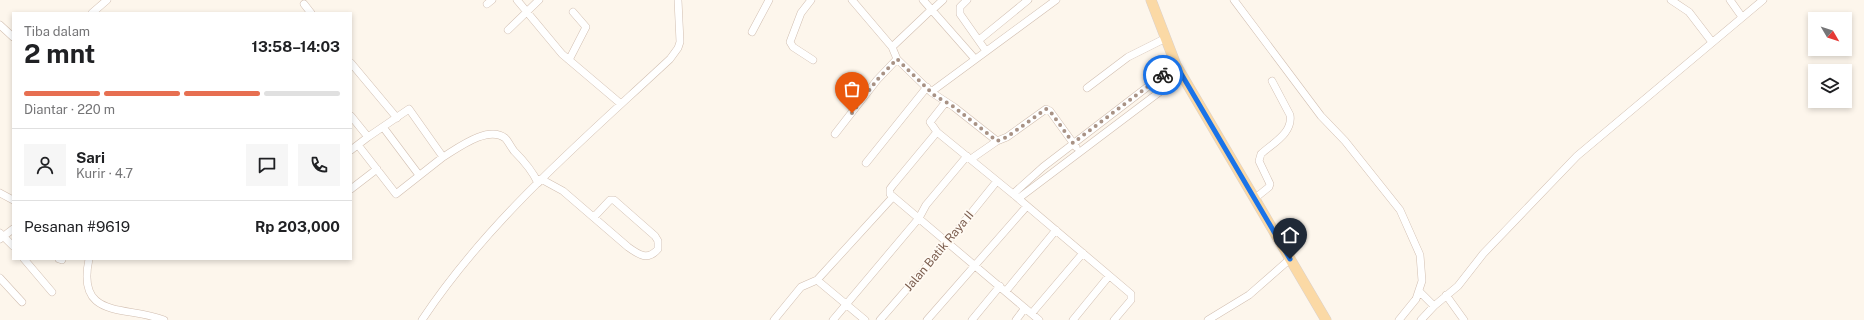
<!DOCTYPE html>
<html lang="id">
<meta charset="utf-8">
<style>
:root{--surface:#fff;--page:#f6f6f6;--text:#202124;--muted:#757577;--line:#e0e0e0;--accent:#e76f51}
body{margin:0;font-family:"Public Sans",sans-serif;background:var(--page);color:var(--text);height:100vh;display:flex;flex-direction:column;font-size:15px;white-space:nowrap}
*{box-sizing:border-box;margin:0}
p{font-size:13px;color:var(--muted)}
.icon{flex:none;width:22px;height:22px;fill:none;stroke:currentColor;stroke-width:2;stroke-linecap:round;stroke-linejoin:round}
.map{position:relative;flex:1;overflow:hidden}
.details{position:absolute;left:12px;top:12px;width:340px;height:248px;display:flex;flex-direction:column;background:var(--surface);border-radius:0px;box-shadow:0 2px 6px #0003}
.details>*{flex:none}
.needle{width:26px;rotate:129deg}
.tools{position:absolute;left:1808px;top:12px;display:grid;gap:8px}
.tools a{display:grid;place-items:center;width:44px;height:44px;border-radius:0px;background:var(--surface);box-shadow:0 2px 6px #0003;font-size:20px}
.pin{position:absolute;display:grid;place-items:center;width:34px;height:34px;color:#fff;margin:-41px -17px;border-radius:50% 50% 50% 0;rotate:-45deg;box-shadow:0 0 4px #0007}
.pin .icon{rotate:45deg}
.courier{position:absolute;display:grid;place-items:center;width:40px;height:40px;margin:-20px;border:3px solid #1a73e8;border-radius:50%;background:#fff;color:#222;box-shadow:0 1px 5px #0007}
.headline em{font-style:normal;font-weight:700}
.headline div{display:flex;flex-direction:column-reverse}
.headline{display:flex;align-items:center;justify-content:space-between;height:68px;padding:0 12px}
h1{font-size:26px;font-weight:700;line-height:30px}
.bar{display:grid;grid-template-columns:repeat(4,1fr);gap:6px 4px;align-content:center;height:48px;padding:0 12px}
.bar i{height:5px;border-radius:3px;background:var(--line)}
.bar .selected{background:var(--accent)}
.bar p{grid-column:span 4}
.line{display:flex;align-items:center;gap:10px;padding:0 12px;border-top:1px solid var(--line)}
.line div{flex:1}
.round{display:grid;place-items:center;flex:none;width:42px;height:42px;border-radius:0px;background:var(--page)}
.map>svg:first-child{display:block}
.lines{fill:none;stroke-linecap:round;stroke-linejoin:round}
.minor-casing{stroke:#d1beb0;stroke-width:8}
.primary-casing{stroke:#dad1cd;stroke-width:11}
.minor{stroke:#fff;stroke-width:7}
.primary{stroke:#fbd9a5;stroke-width:10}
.done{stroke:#a89285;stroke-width:4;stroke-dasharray:0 7.2}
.route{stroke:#1a73e8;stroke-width:5}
.labels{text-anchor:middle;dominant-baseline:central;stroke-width:3.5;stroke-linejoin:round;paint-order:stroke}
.street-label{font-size:12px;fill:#7a5c4d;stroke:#fffaf3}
</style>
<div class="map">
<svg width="1864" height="320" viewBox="0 0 1864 320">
<rect width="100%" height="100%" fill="#fdf6ec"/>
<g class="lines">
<defs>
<path id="minor" d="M517,0L562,54L621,104
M811,0L801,13L790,42L793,47L813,60
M852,0L892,47L897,59
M923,0L975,59
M967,0L960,7V14L986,51
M1234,0L1321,116L1345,141L1400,210L1420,255L1422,281L1416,299L1399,320
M1671,0L1689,12L1712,42
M1730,0L1742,17
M304,4L311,13
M487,4L492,0
M932,10L943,0
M92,13L107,0
M0,25L13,37
M508,30L539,0
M752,32L769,0
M979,40L1028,0
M892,47L931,10
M569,60L586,27L573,12
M351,63L397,118
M1087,88L1128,57L1166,38
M931,92L954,107L997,141
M945,103L930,122L937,132L1013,194L1131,294V300L1114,320
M351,116L368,137L409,109L443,157C458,148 488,125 505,138C508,141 511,147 514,151C524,161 532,170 538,183
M383,127L419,175
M937,132L893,185L890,189V194L1039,320
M835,134L877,80L897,59L931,92L1056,0
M358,145L396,194L443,157
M351,150L368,137
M971,159L997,141L1007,137L1046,109L1050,111L1076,147
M866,163L927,87
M541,179L563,191L628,247C639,255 648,261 658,249V241L655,236L614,200H610L594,217
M351,189L377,169
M0,193L13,200
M1013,194L1043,167L1176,65
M1019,198L1182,75
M1254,199L1269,187L1270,184L1259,161L1261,154C1273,143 1293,133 1290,115L1272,81
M0,233L13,246
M0,239L13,229
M24,259L52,292
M59,259L62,260
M89,259C76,320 125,305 164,320
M0,278L22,302
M817,280L865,320
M1006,291L1056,230
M1420,292L1434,306
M1446,295L1464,320
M1032,313L1083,253
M422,320C489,219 582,141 670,59L678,48L680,42L678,0
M774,320L801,287L817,280L892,198
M833,320L919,218L926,205L967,156
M880,320L947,243L997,181
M927,320L1027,206
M972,320L1000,286
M1016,320L1025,308
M1073,320L1109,276
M1208,320L1249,295L1290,259
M1421,320L1434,306L1458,286L1483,254L1577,156L1763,0"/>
<path id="primary" d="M1151,0L1176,65L1326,320"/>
</defs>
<!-- minor casing -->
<use href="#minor" class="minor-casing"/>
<!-- primary casing -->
<use href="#primary" class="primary-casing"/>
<!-- minor -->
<use href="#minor" class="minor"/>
<!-- primary -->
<use href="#primary" class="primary"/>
</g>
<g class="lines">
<!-- done -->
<path class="done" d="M852,113L877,80L897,59L934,95L954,107L997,141L1007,137L1046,109L1050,111L1073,143L1163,75"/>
<!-- route -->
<path class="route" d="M1163,75L1176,65L1290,259"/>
</g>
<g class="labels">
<!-- street labels -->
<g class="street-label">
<text transform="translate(939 251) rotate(-50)">Jalan Batik Raya II</text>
</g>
</g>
</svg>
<div class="tools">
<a><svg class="needle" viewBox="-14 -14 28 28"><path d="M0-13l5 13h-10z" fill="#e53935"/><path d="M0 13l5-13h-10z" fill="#757577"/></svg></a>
<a><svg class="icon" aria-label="layers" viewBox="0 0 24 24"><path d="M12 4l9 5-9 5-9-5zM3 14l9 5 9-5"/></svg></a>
</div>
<div class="pin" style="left:852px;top:113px;background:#ea580c"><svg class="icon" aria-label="bag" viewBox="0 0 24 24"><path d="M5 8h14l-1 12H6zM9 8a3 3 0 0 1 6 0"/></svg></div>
<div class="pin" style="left:1290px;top:259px;background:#1f2937"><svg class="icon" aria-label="home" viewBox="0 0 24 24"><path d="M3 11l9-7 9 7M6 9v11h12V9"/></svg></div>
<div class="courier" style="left:1163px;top:75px"><svg class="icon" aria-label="bike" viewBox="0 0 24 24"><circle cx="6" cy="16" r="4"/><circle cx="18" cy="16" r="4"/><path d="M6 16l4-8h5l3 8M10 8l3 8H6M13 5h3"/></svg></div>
<section class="details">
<div class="headline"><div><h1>2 mnt</h1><p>Tiba dalam</p></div><em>13:58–14:03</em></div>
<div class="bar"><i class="selected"></i><i class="selected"></i><i class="selected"></i><i></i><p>Diantar · 220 m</p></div>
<div class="line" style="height:72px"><a class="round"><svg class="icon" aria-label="person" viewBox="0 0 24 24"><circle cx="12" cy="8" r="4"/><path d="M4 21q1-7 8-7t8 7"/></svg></a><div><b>Sari</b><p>Kurir · 4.7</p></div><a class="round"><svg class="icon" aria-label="chat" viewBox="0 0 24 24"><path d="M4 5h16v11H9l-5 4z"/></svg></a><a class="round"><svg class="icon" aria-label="phone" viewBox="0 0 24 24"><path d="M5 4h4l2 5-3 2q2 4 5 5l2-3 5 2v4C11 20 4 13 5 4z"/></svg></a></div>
<div class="line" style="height:52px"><div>Pesanan #9619</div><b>Rp 203,000</b></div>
</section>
</div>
